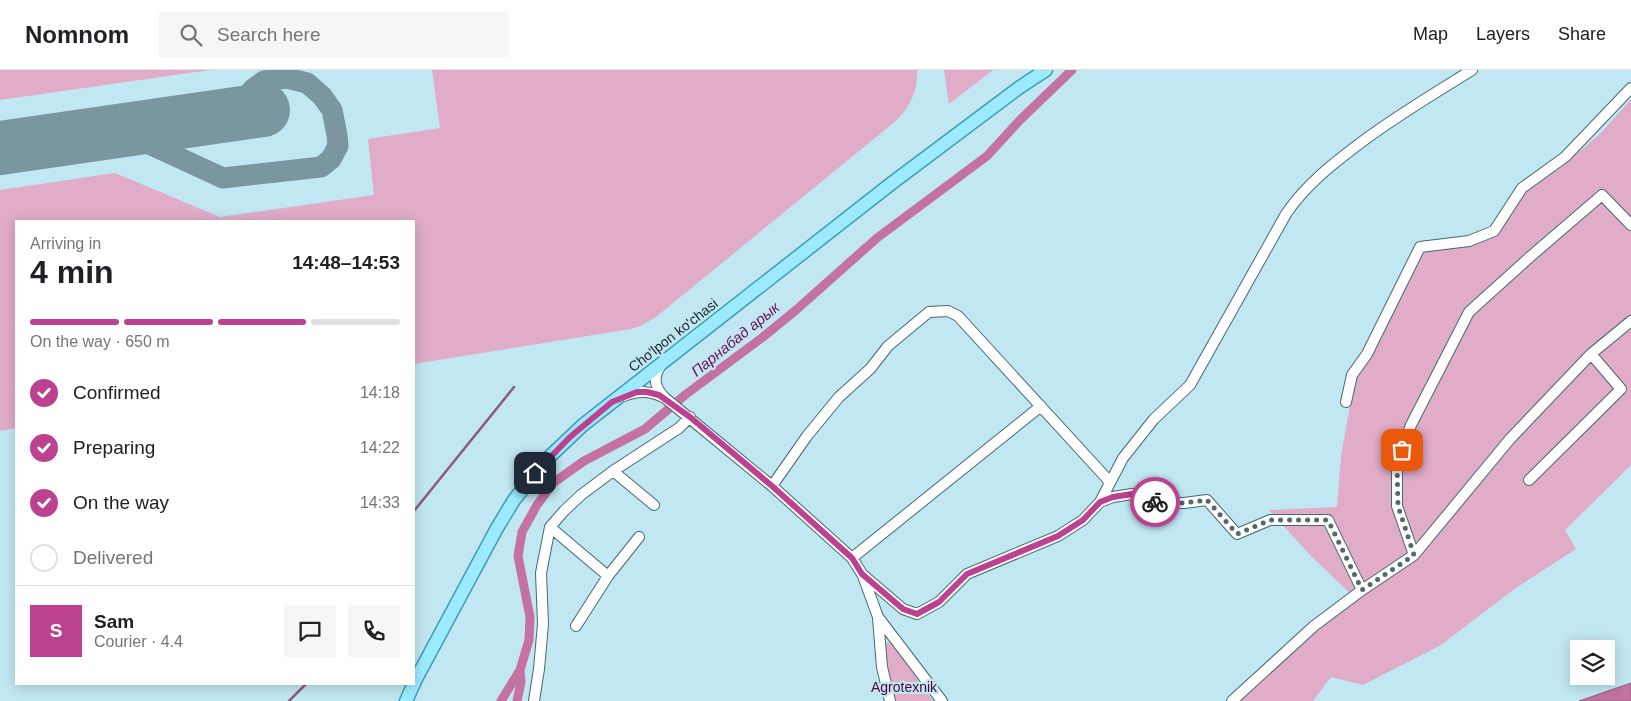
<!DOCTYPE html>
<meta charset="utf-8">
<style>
:root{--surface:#fff;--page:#f6f6f6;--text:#202124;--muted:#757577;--line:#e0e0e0;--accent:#bd4191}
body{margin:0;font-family:Arial,sans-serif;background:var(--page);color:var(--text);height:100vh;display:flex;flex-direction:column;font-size:19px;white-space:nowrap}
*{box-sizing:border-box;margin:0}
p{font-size:16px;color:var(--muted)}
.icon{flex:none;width:28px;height:28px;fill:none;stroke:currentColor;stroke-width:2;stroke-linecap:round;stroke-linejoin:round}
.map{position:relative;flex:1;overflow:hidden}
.details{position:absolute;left:15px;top:150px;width:400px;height:465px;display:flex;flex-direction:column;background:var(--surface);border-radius:0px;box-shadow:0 2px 12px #0003}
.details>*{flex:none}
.buttons{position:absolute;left:1570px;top:570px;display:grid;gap:10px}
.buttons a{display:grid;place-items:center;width:45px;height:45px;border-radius:0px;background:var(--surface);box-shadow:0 2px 12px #0003;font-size:25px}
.pin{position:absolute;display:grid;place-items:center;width:42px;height:42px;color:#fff;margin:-21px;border-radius:10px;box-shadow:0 2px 8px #0006}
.courier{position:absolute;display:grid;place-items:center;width:50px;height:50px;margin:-25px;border:4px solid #bd4191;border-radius:50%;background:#fff;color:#222;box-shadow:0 1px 6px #0007}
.overview em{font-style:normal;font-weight:700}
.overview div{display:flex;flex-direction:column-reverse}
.overview{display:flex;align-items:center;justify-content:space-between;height:85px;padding:0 15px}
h1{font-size:32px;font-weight:700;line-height:38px}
.bar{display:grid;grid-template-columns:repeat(4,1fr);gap:8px 5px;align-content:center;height:60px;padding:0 15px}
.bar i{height:6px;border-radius:4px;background:var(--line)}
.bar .active{background:var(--accent)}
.bar p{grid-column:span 4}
.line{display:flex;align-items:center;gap:12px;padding:0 15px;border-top:1px solid var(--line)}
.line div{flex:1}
.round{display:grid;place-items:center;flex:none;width:52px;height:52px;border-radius:0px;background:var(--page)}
ol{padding:0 15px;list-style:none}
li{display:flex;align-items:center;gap:15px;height:55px}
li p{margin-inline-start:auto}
li .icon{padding:5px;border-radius:50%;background:var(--accent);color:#fff;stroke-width:4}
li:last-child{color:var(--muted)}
li i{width:28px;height:28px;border:2px solid var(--line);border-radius:50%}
header{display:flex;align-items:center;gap:30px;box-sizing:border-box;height:70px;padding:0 25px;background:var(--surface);border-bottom:1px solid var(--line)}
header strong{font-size:24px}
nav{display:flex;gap:28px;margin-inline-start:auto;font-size:18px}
.search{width:350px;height:45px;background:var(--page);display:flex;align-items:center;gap:12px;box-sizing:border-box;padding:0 18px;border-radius:0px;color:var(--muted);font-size:19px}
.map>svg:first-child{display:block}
.green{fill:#e0acc8}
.water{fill:#c372a2;stroke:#8f5b7d}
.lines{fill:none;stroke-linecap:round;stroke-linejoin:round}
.stream{stroke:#8f5b7d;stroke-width:2.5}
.canal{stroke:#c372a2;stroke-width:9}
.taxiway{stroke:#7a969e;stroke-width:21}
.runway{stroke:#7a969e;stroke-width:54}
.minor-casing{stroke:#456871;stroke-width:12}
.major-casing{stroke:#419cb2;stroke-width:15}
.minor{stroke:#fff;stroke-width:10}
.major{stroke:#9beafe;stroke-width:12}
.done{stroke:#51686f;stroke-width:5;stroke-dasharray:0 9}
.route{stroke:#bd4191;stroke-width:6}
.labels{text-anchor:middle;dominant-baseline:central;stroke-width:4.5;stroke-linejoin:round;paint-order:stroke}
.street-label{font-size:14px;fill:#152428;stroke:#c1e7f2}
.park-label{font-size:14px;fill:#4f0439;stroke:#c1e7f2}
.water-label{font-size:15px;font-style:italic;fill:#6f0a51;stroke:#c1e7f2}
</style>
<header>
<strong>Nomnom</strong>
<div class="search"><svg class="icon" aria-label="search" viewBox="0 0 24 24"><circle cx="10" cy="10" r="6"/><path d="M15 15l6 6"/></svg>Search here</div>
<nav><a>Map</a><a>Layers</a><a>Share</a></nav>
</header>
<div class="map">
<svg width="1631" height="631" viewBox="0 0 1631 631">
<rect width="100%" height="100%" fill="#c1e7f2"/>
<!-- green -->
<path class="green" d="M0,0H210L0,30Z
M432,0H917C918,21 911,35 897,50L656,247L640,256L631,259L414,294V151H16V358L0,361V120L115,103L220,147L374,125L368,69L440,58Z
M944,0H993L949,34Z
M1631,29V395L1565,460L1576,479L1513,520L1441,575L1363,615L1331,607L1313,631H1238L1355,528L1311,486L1269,440L1337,437L1341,387L1357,295L1421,180L1496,164L1527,121L1560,98L1601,63Z
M891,571L933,631H892L883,576Z"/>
<!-- water -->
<path class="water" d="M1631,613V631H1579Z"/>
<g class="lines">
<!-- stream -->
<path class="stream" d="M414,441L514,317
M289,631L306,614"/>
<!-- canal -->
<path class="canal" d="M501,631L520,600
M517,631L521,612L520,600L529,570L530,547L518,486L522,462L537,435L553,413L584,391L645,359L685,325L763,267L796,240L877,168L987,86L1020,50L1072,0"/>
<!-- taxiway -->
<path class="taxiway" d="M109,63L125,64L134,67L223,108L321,97L331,89L338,76L337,65L332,40L322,26L307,13L287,8L264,11L253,19L242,32L231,40L216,47"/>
<!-- runway -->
<path class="runway" d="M0,78L263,40"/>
<defs>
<path id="minor" d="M624,326C639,320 651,321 665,328C655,318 652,308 661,295
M665,328L772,416L852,488L862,504L903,539L917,544L939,532L967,504L1058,466L1083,450L1100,432L1123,388L1154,349L1190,315L1286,144C1306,114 1335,92 1363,71C1398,45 1435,23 1472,0
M1346,332L1352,305L1367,284L1420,177L1469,171L1494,161L1522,118L1565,87L1631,18
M613,401L654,435
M1529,410L1621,319L1591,284
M772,416L807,366L839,327L870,299L888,276L929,242L948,241L958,246L1110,412
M1100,432L1113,427L1132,424L1151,432L1184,433L1207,430L1237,464L1270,450H1328L1362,520
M550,457L608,506
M1414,485L1397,436V393L1411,355L1469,242L1531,186L1602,125L1631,155
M852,488L1041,336
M863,506L878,547L942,631
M878,548L882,597L890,631
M576,556L608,506L639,467
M534,631L539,599L543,554L541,503L550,457L564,441L581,425L613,401L679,358L690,347
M1232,631L1314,556L1362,520L1414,485L1510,369L1591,284L1631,251"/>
<path id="major" d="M406,631L416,609L497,458L514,430L546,390L583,355L892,113L1020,17L1046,0"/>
</defs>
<!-- minor casing -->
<use href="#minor" class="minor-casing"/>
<!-- major casing -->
<use href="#major" class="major-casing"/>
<!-- minor -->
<use href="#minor" class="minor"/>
<!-- major -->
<use href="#major" class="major"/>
</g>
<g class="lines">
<!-- done -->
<path class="done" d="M1155,432L1184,433L1207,430L1237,464L1270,450H1328L1362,520L1414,485L1398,436L1397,393L1402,380"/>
<!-- route -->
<path class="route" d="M535,403L570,367L612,332L637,322H647L659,325L690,347L772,416L852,488L862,504L903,539L917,544L939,532L967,504L1058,466L1083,450L1100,432L1113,427L1132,424L1155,432"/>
</g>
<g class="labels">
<!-- street labels -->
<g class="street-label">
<text transform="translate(673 265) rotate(-38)">Cho'lpon ko'chasi</text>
</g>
<!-- park labels -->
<g class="park-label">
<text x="904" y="617">Agrotexnik</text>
</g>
<!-- water labels -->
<g class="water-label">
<text transform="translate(735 269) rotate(-39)">Парнабад арык</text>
</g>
</g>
</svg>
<div class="buttons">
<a><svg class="icon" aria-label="layers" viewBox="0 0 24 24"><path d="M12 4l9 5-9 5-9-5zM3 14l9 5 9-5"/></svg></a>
</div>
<div class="pin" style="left:1402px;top:380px;background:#ea580c"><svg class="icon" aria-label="bag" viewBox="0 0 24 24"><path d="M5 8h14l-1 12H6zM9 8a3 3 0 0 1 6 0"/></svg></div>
<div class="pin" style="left:535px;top:403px;background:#1f2937"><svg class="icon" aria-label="home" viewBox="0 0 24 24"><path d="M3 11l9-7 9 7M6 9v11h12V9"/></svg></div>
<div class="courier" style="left:1155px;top:432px"><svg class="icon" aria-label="bike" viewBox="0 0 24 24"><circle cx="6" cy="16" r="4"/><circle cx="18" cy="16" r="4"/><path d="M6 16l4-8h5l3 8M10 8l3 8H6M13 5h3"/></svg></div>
<section class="details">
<div class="overview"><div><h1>4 min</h1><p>Arriving in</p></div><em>14:48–14:53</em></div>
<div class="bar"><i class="active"></i><i class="active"></i><i class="active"></i><i></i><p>On the way · 650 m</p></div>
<ol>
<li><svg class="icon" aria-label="check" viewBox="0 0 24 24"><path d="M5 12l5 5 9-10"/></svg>Confirmed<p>14:18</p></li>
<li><svg class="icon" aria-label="check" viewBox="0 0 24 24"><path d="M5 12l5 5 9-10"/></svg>Preparing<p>14:22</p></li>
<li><svg class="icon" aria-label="check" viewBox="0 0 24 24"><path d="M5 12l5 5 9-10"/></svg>On the way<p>14:33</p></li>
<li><i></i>Delivered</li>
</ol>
<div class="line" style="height:90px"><b class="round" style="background:var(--accent);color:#fff">S</b><div><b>Sam</b><p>Courier · 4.4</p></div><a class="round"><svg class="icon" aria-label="chat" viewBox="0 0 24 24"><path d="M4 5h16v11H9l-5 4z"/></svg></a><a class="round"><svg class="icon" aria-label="phone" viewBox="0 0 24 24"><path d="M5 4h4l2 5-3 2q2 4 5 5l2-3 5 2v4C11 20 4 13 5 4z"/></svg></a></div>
</section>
</div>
